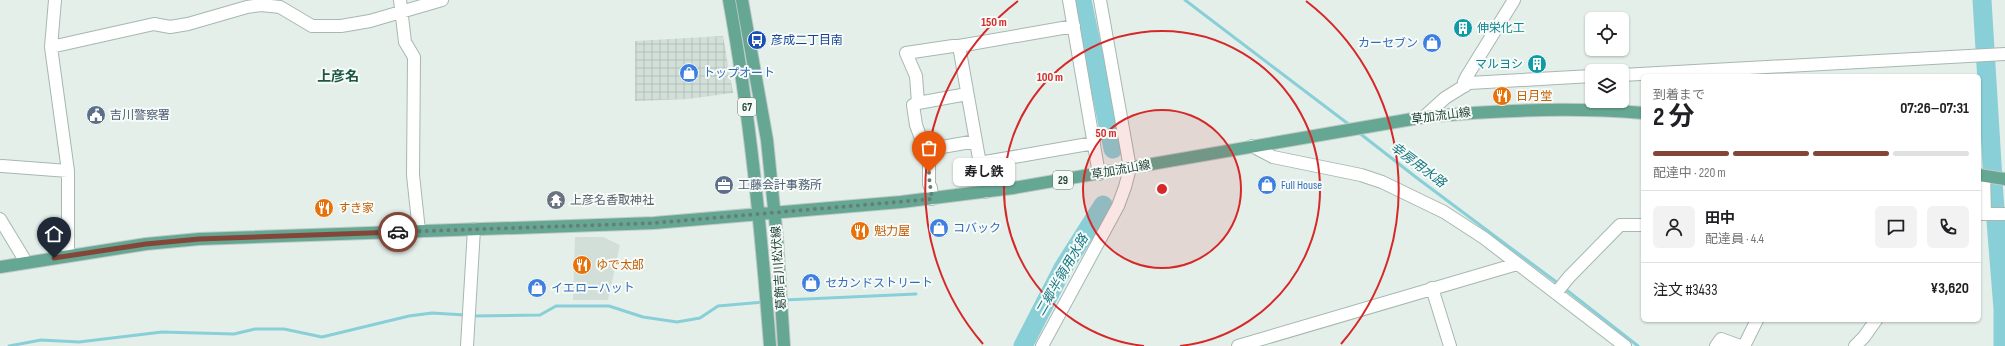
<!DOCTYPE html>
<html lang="ja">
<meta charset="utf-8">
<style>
:root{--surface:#fff;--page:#f2f2f2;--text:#202124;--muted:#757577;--line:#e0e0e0;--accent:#83473a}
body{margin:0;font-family:"Sofia Sans Condensed","Noto Sans JP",sans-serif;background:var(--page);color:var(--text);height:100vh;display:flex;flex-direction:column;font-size:15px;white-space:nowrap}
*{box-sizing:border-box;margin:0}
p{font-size:13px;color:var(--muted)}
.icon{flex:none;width:22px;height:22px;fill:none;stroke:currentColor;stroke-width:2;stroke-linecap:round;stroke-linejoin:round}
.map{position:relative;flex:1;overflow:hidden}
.panel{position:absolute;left:1641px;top:74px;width:340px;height:248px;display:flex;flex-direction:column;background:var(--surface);border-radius:6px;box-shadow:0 1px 3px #0004}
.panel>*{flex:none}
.buttons{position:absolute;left:1585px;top:12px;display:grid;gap:8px}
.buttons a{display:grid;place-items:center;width:44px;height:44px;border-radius:6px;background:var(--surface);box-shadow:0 1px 3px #0004;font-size:20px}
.pin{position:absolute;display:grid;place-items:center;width:34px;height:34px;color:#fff;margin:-41px -17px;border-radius:50% 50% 50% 0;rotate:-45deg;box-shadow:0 0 4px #0007}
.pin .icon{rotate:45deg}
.courier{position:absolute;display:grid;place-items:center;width:40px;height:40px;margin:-20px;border:3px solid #83473a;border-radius:50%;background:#fff;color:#222;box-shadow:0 1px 5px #0007}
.bubble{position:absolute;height:28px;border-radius:6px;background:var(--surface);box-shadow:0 1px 3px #0004;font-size:13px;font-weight:700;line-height:28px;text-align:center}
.summary em{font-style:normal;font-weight:700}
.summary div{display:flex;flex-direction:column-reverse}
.summary{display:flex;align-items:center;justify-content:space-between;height:68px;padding:0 12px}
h1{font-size:26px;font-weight:700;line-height:30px}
.bar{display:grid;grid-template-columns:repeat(4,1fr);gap:6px 4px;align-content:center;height:48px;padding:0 12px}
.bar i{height:5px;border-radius:3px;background:var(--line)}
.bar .active{background:var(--accent)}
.bar p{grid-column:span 4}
.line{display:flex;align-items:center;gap:10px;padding:0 12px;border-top:1px solid var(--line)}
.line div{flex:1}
.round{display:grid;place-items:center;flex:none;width:42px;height:42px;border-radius:6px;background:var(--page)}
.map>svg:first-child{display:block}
.built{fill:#d2dfd8}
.industrial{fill:url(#industrial-grid)}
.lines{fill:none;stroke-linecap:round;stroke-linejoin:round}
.stream{stroke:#89cfd7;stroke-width:3}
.river{stroke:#89cfd7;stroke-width:19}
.minor-casing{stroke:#a6b8b1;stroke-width:14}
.major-casing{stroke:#c1cac7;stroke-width:14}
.minor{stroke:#fff;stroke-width:12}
.major{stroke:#66a793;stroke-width:12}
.done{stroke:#667f76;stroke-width:4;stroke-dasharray:0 7.2}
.route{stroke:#83473a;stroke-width:5}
.ring{fill:none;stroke:#d62828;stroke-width:2}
.labels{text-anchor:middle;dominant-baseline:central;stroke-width:4;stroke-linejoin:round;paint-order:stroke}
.shield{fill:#f6fbf8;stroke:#627a72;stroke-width:1}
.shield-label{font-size:11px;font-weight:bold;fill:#224238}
.culture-label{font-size:12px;fill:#0d838f;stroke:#f6fbf8;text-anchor:start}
.transit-label{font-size:12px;fill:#164399;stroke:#f6fbf8;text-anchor:start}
.shop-label{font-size:12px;fill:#366cbe;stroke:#f6fbf8;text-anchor:start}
.food-label{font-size:12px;fill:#c56008;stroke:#f6fbf8;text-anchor:start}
.service-label{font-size:12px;fill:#4e5e75;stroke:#f6fbf8;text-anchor:start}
.street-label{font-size:12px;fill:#224238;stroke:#f6fbf8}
.worship-label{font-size:12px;fill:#5b616d;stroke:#f6fbf8;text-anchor:start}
.water-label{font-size:13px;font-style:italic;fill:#177783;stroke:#f6fbf8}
.quarter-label{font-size:14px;font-weight:bold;fill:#1c5645;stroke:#f6fbf8}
.centre{fill:#d62828;stroke:#f6fbf8;stroke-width:2}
.ring-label{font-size:12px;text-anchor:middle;font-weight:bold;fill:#d62828;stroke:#f6fbf8;stroke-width:4;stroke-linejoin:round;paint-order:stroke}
</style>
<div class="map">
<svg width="2005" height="346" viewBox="0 0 2005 346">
<defs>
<pattern id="industrial-grid" width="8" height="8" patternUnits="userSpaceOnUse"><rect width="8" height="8" fill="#d2dfd8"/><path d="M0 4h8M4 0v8" fill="none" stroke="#b4c1ba"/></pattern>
</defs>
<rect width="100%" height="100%" fill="#e4efea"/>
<!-- built -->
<path class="built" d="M575,237H603L620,245L608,300H573Z"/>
<!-- industrial -->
<path class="industrial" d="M723,36L733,93L688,99L635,101V41Z"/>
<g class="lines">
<!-- stream -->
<path class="stream" d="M1185,0L1351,126
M1358,132L1417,178L1559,284
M1564,288L1638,346
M784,300L916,294
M471,316L540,315L556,306H609L643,317L677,322L700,318L718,306L765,302
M9,346L41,340L79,342L162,332L234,334L255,329H284L322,337L409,316L432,313L465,315"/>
<!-- river -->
<path class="river" d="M1082,0L1113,149
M1982,0L1994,196L2003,309V346
M1023,346L1063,268L1103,205"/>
<defs>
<path id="minor" d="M55,0L51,47L68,171V256
M400,0L405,42L414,57L413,175L419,231
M1069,0L1099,174
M959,46L985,192
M51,47L154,24L170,27L188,24L247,7L261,5L280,7L312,26H341L370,21L442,0
M1622,75L2005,54
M1465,86L1464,82L1467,76L1514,0
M918,103L967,94
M1424,117L1445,98L1469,83L1592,76
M1252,146L1273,157L1361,175L1382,182L1444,212L1484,238L1625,346
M925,150L976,141
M979,163L1094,143
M2,166L68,171
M1984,176L1985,214
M932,199L931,188L929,184V160L916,125L913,105L918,103L916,76L906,53L953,46H959L1074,26
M1979,214H2005
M0,219L26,262
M1432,288L1450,346
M1556,293L1569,277L1620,225H1643
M467,346L474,229
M1042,346L1118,206L1125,187L1130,168L1100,0
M1238,346L1517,264
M1716,346L1721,339L1740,346
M1744,346L1757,320
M1855,346L1864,337L1876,320"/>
<path id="major" d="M729,0C750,115 761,230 770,346
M742,0L767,140L777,238L784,346
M1979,175L2005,179
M0,267L146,244L199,239L654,223L901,202L1013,188L1424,117C1497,110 1570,107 1643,113"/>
</defs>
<!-- minor casing -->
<use href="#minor" class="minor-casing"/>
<!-- major casing -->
<use href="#major" class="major-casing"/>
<!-- minor -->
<use href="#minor" class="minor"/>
<!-- major -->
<use href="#major" class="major"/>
</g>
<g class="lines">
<!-- done -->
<path class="done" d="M398,232L654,223L932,199C931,189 929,182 929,172"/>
<!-- route -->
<path class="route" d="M54,258L146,244L199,239L398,232"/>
</g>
<!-- distance rings -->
<circle cx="1162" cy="189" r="79" fill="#d62828" fill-opacity=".12"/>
<g class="ring">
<circle cx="1162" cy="189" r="79"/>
<path d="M1144 346A158 158 0 1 1 1180 346"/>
<path d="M983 344A237 237 0 0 1 1018 1M1306 1A237 237 0 0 1 1341 344"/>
</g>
<!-- icons -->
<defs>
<symbol id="building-disc" viewBox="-11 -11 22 22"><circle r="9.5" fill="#0f9aa8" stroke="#f6fbf8"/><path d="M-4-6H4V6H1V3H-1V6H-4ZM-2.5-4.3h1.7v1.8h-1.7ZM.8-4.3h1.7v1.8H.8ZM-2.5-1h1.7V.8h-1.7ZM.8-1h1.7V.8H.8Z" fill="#fff"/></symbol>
<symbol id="bus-disc" viewBox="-11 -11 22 22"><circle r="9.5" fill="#1a4fb4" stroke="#f6fbf8"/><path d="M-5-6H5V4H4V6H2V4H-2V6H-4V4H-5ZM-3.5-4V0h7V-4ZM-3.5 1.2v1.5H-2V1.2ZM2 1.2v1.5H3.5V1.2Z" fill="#fff"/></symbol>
<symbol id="shop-disc" viewBox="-11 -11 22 22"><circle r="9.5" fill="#3f7fe0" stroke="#f6fbf8"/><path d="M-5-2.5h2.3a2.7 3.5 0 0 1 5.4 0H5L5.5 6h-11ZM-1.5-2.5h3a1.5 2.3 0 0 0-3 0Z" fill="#fff"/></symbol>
<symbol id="restaurant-disc" viewBox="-11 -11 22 22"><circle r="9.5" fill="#e8710a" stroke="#f6fbf8"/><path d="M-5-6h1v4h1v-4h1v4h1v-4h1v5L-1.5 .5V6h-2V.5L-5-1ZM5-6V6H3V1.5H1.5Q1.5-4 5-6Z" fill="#fff"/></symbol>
<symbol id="civic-disc" viewBox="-11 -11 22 22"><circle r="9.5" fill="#5c6f8a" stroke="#f6fbf8"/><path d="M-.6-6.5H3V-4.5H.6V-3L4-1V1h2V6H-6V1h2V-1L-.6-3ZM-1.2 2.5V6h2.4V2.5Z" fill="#fff"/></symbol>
<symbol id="office-disc" viewBox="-11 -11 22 22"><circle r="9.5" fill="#5c6f8a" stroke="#f6fbf8"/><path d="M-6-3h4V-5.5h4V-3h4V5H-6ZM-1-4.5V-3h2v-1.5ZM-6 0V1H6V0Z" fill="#fff"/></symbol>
<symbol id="temple-disc" viewBox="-11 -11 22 22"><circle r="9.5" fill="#6b7280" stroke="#f6fbf8"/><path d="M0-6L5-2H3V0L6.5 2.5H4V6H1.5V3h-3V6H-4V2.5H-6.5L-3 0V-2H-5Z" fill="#fff"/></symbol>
</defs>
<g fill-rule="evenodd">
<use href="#building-disc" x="1452" y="17" width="22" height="22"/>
<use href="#bus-disc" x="746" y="29" width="22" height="22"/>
<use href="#shop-disc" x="1421" y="32" width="22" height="22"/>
<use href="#building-disc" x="1526" y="53" width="22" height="22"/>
<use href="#shop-disc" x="678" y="62" width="22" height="22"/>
<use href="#restaurant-disc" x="1491" y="85" width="22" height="22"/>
<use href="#civic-disc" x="85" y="104" width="22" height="22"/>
<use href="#office-disc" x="713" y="174" width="22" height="22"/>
<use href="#shop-disc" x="1256" y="174" width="22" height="22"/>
<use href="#temple-disc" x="545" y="189" width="22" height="22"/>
<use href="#restaurant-disc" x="313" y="197" width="22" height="22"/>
<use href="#shop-disc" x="928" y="217" width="22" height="22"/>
<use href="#restaurant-disc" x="849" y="220" width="22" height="22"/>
<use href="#restaurant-disc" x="571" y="254" width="22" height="22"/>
<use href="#shop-disc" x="800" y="272" width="22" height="22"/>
<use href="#shop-disc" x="526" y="277" width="22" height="22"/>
</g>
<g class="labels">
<!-- shield labels -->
<g class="shield">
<rect x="738" y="98" width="18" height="18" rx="3"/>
<rect x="1053" y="171" width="20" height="18" rx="3"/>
</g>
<g class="shield-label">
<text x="747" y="107">67</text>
<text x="1063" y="180">29</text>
</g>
<!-- culture labels -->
<g class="culture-label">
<text x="1477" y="28">伸栄化工</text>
<text x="1523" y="64" text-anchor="end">マルヨシ</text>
</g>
<!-- transit labels -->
<g class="transit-label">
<text x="771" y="40">彦成二丁目南</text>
</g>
<!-- shop labels -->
<g class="shop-label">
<text x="1418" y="43" text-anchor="end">カーセブン</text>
<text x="703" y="73">トップオート</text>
<text x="1281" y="185">Full House</text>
<text x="953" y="228">コバック</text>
<text x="825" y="283">セカンドストリート</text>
<text x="551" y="288">イエローハット</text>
</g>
<!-- food labels -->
<g class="food-label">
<text x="1516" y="96">日月堂</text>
<text x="338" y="208">すき家</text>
<text x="874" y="231">魁力屋</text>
<text x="596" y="265">ゆで太郎</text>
</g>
<!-- service labels -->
<g class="service-label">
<text x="110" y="115">吉川警察署</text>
<text x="738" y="185">工藤会計事務所</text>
</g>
<!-- street labels -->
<g class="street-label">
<text transform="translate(1441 116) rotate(-7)">草加流山線</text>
<text transform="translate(1121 170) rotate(-10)">草加流山線</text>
<text transform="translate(779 268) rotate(-94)">葛飾吉川松伏線</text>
</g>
<!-- worship labels -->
<g class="worship-label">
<text x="570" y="200">上彦名香取神社</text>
</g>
<!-- water labels -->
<g class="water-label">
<text transform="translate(1418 165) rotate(37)">幸房用水路</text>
<text transform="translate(1062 275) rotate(-60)">二郷半領用水路</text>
</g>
<!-- quarter labels -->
<g class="quarter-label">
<text x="338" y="76">上彦名</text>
</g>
</g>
<circle cx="1162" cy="189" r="6" class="centre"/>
<g class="ring-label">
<text x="994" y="26">150 m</text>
<text x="1050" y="81">100 m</text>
<text x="1106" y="137">50 m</text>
</g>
</svg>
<div class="buttons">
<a><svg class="icon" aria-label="locate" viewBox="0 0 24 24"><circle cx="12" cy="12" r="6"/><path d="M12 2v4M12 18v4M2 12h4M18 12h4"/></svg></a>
<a><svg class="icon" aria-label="layers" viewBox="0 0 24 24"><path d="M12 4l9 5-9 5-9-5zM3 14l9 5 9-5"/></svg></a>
</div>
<div class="pin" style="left:929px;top:172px;background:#ea580c"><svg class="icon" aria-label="bag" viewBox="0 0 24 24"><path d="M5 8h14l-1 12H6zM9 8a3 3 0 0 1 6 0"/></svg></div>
<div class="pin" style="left:54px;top:258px;background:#1f2937"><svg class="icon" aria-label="home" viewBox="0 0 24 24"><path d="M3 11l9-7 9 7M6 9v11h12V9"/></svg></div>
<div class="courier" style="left:398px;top:232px"><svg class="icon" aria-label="car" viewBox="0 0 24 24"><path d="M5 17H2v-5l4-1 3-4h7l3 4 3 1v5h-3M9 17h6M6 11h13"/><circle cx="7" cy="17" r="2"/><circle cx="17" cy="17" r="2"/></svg></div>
<div class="bubble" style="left:953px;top:158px;width:62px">寿し鉄</div>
<section class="panel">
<div class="summary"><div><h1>2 分</h1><p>到着まで</p></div><em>07:26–07:31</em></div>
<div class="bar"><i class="active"></i><i class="active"></i><i class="active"></i><i></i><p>配達中 · 220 m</p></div>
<div class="line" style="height:72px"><a class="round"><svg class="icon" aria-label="person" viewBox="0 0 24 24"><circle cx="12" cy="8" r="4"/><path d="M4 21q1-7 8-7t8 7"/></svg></a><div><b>田中</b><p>配達員 · 4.4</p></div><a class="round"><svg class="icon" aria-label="chat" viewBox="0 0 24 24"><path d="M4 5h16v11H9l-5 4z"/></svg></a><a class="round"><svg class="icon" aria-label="phone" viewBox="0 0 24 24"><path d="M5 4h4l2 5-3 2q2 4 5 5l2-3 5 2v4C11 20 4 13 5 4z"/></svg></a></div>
<div class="line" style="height:52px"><div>注文 #3433</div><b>¥3,620</b></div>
</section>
</div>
